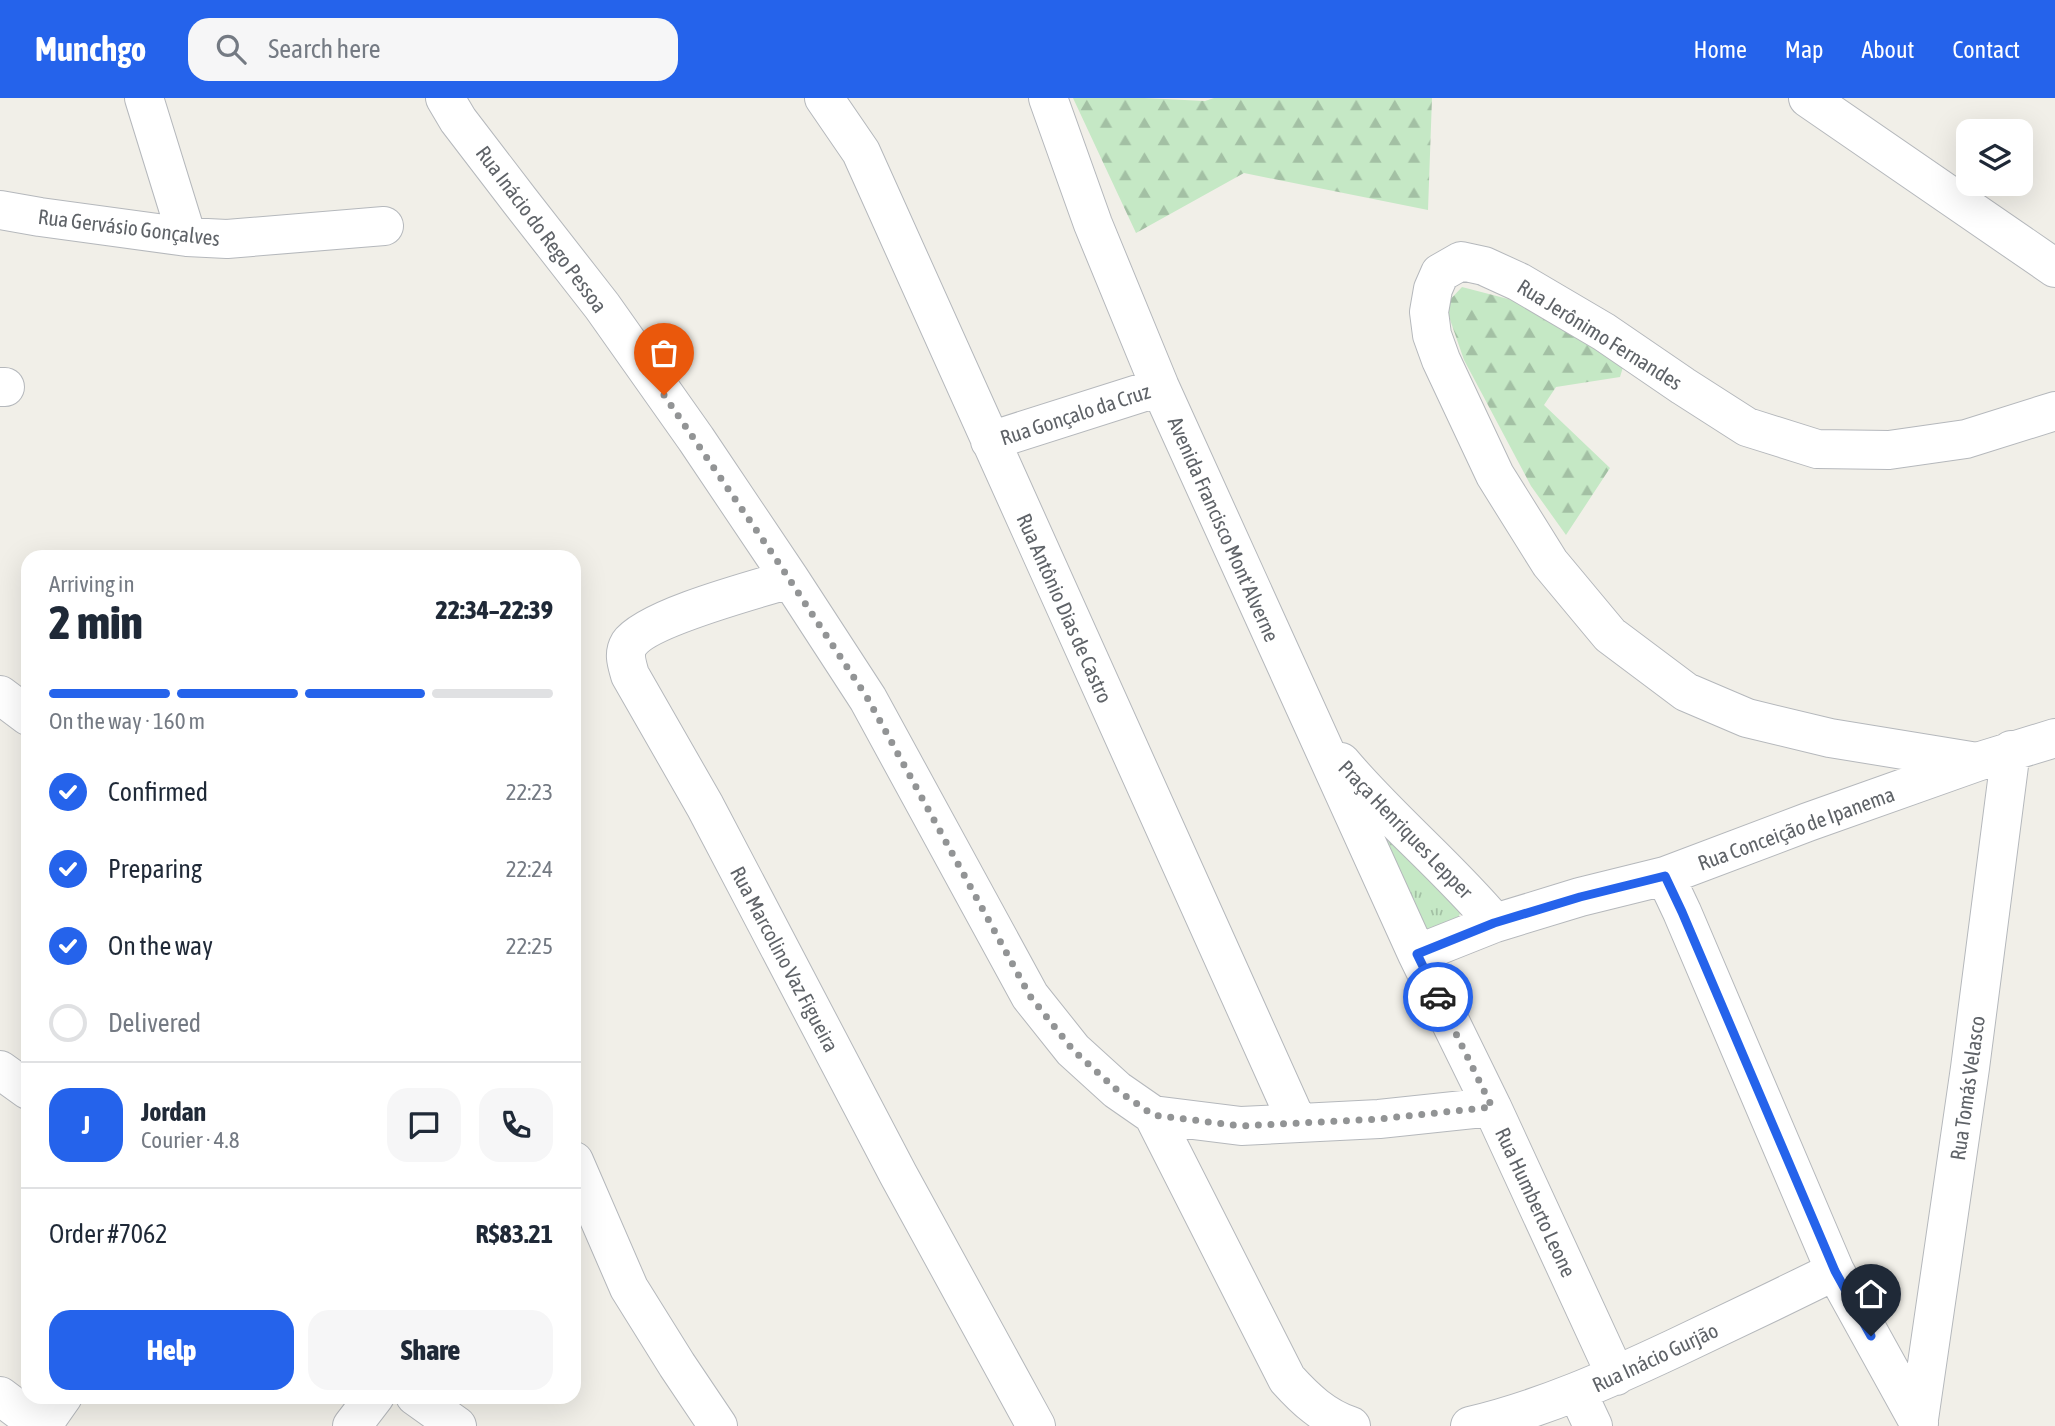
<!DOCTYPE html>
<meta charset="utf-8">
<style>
:root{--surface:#fff;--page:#f6f6f7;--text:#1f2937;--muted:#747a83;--line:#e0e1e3;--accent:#2563eb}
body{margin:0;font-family:"Asap Condensed",sans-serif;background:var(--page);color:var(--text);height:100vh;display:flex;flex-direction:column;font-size:26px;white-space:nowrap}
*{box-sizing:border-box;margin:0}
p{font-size:23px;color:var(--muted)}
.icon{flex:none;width:38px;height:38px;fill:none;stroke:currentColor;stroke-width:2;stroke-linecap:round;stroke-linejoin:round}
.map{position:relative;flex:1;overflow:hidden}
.details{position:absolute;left:21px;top:452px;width:560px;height:854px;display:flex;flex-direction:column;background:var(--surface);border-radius:21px;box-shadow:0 7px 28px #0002}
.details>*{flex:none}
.buttons{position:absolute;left:1956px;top:21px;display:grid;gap:14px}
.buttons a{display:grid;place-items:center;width:77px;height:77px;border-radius:14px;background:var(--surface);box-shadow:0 7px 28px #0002;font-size:35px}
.pin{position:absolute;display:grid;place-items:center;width:60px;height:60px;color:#fff;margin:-72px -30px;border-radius:50% 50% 50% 0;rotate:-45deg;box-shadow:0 0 7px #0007}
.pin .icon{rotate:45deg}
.courier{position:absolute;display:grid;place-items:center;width:70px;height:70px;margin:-35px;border:5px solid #2563eb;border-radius:50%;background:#fff;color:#222;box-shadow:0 2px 9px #0007}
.summary em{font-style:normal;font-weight:800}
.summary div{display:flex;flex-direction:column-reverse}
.summary{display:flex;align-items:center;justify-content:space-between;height:119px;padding:0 28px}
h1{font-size:46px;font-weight:800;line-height:52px}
.bar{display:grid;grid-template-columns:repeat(4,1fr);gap:10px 7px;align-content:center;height:84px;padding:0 28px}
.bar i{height:9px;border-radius:5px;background:var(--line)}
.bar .current{background:var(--accent)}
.bar p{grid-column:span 4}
.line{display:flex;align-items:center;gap:18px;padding:0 28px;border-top:2px solid var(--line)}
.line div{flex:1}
.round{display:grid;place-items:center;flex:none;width:74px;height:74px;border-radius:21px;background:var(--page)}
ol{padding:0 28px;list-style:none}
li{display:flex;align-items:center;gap:21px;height:77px}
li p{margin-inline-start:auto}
li .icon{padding:7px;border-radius:50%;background:var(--accent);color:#fff;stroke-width:4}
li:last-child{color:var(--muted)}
li i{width:38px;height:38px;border:4px solid var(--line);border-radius:50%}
.primary-button{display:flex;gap:14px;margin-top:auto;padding:14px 28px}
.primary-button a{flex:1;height:80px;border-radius:21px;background:var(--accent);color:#fff;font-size:28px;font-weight:800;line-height:80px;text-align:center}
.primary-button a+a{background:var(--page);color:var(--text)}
header{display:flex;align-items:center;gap:42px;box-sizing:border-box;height:98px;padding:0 35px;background:var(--accent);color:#fff}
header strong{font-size:33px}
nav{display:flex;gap:38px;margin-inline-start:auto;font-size:24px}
.search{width:490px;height:63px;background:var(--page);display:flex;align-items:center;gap:18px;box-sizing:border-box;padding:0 24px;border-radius:21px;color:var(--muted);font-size:26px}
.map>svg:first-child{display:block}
.forest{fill:url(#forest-firs)}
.park{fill:url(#park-tufts)}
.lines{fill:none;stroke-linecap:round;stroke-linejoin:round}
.minor-casing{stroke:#b5b8bc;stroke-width:40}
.minor{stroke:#fff;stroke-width:38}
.done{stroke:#929495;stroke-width:7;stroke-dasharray:0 12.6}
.route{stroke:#2563eb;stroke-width:9}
.labels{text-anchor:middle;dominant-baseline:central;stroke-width:5;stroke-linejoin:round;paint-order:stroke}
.street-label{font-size:21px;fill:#5f6368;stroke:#fff}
</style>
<header>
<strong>Munchgo</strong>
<div class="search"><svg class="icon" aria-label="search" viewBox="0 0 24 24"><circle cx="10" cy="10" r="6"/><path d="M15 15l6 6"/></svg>Search here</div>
<nav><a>Home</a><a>Map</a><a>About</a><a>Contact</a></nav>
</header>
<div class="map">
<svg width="2055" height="1328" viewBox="0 0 2055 1328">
<defs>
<pattern id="forest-firs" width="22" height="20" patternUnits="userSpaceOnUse" patternTransform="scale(1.75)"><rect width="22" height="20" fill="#c5e8c5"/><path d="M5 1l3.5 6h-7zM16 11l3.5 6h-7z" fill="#a3c0a4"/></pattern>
<pattern id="park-tufts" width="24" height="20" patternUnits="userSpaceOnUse" patternTransform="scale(1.75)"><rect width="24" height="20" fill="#c5e8c5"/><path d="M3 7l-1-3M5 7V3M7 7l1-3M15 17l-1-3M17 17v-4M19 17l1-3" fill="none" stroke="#a3c0a4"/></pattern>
</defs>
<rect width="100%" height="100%" fill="#f1efe8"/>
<!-- forest -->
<path class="forest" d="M1073,0H1144L1205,3L1214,0H1432L1428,112L1244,75L1136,135Z
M1462,189L1512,202L1624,266L1620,279L1556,289L1544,307L1610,370L1566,437L1531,388L1464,262L1445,207Z"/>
<!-- park -->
<path class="park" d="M1396,738L1463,806L1458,821L1420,842L1384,739Z"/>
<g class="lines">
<defs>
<path id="minor" d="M144,0L187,139
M445,0L458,22L520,103L602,208L696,341L790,481L868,601L1030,898L1073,952L1117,992L1153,1017L1241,1028L1379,1021L1492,1009
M824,0L861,54L1297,1024
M1048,0L1093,126L1160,289L1417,856L1492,1009L1616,1278
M1808,0L2055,170
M0,112L40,119L187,139L227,141L384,128
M0,289H5
M990,343L1160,289
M790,481C757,491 646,520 629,546C623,556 627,566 630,577L705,708L898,1076L1036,1328
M0,597L28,618
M1341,664C1389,721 1447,768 1495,825L1417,856
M1977,664L1830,640L1747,620L1686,594L1610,537L1550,465L1495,377L1441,262L1432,237L1429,214L1433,191L1440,175L1461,163L1484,168L1519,184L1604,234L1683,288L1747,329L1817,351L1889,352L1966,341L2055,313
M1665,778L1682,814L1835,1173L1919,1325
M1495,825L1580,799L1665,778L1808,724L1977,664L2055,640
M0,972L28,992
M1153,1017L1287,1281C1305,1301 1324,1319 1351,1328
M574,1063L629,1190L677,1267L718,1328
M1577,1294L1593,1328
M0,1298L40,1328
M415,1298L457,1328
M42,1328L63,1298
M352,1328L375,1298
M1470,1328C1542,1311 1609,1281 1675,1250C1728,1225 1782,1199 1835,1173
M1918,1328L1970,970L2011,652"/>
</defs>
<!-- minor casing -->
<use href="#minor" class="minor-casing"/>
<!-- minor -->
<use href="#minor" class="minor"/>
</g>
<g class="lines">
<!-- done -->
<path class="done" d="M664,297L776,461L868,601L1030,898L1073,952L1117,992L1153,1017L1241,1028L1379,1021L1492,1009L1438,899"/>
<!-- route -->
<path class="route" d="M1438,899L1417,856L1494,825L1580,799L1665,778L1682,814L1835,1173L1871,1238"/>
</g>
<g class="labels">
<!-- street labels -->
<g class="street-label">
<text transform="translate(129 129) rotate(7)">Rua Gervásio Gonçalves</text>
<text transform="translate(542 131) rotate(53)">Rua Inácio do Rego Pessoa</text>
<text transform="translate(1600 236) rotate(32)">Rua Jerônimo Fernandes</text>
<text transform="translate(1075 316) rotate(-18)">Rua Gonçalo da Cruz</text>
<text transform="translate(1224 431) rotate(66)">Avenida Francisco Mont'Alverne</text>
<text transform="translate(1065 510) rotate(66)">Rua Antônio Dias de Castro</text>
<text transform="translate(1796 730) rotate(-20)">Rua Conceição de Ipanema</text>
<text transform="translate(1406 731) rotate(46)">Praça Henriques Lepper</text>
<text transform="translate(785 861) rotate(62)">Rua Marcolino Vaz Figueira</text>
<text transform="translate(1967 990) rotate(-82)">Rua Tomás Velasco</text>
<text transform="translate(1536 1104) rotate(65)">Rua Humberto Leone</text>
<text transform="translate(1655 1259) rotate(-25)">Rua Inácio Gurjão</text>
</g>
</g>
</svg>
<div class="buttons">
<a><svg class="icon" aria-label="layers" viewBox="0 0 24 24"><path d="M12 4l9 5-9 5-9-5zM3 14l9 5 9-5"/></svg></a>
</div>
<div class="pin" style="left:664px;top:297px;background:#ea580c"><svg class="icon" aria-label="bag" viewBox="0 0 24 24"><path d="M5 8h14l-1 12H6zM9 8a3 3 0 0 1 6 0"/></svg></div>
<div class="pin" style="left:1871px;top:1238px;background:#1f2937"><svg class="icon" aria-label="home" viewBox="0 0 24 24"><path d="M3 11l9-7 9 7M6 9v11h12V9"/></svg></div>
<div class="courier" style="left:1438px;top:899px"><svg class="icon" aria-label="car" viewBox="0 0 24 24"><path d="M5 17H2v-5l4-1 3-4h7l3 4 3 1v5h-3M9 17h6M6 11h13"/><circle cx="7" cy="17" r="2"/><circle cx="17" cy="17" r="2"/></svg></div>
<section class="details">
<div class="summary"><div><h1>2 min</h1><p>Arriving in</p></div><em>22:34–22:39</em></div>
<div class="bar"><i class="current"></i><i class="current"></i><i class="current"></i><i></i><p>On the way · 160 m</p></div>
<ol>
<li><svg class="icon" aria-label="check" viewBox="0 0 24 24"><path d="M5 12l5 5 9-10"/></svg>Confirmed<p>22:23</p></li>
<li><svg class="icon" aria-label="check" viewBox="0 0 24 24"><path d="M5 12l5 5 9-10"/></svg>Preparing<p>22:24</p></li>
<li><svg class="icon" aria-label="check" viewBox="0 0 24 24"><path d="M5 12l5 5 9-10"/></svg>On the way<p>22:25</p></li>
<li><i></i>Delivered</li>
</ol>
<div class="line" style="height:126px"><b class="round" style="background:var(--accent);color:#fff">J</b><div><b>Jordan</b><p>Courier · 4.8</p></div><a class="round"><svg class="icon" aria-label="chat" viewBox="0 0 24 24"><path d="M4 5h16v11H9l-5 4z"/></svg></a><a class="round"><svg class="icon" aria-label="phone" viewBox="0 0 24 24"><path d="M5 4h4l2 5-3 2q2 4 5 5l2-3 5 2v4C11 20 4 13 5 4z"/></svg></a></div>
<div class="line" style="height:91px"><div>Order #7062</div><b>R$83.21</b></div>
<div class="primary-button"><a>Help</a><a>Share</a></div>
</section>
</div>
